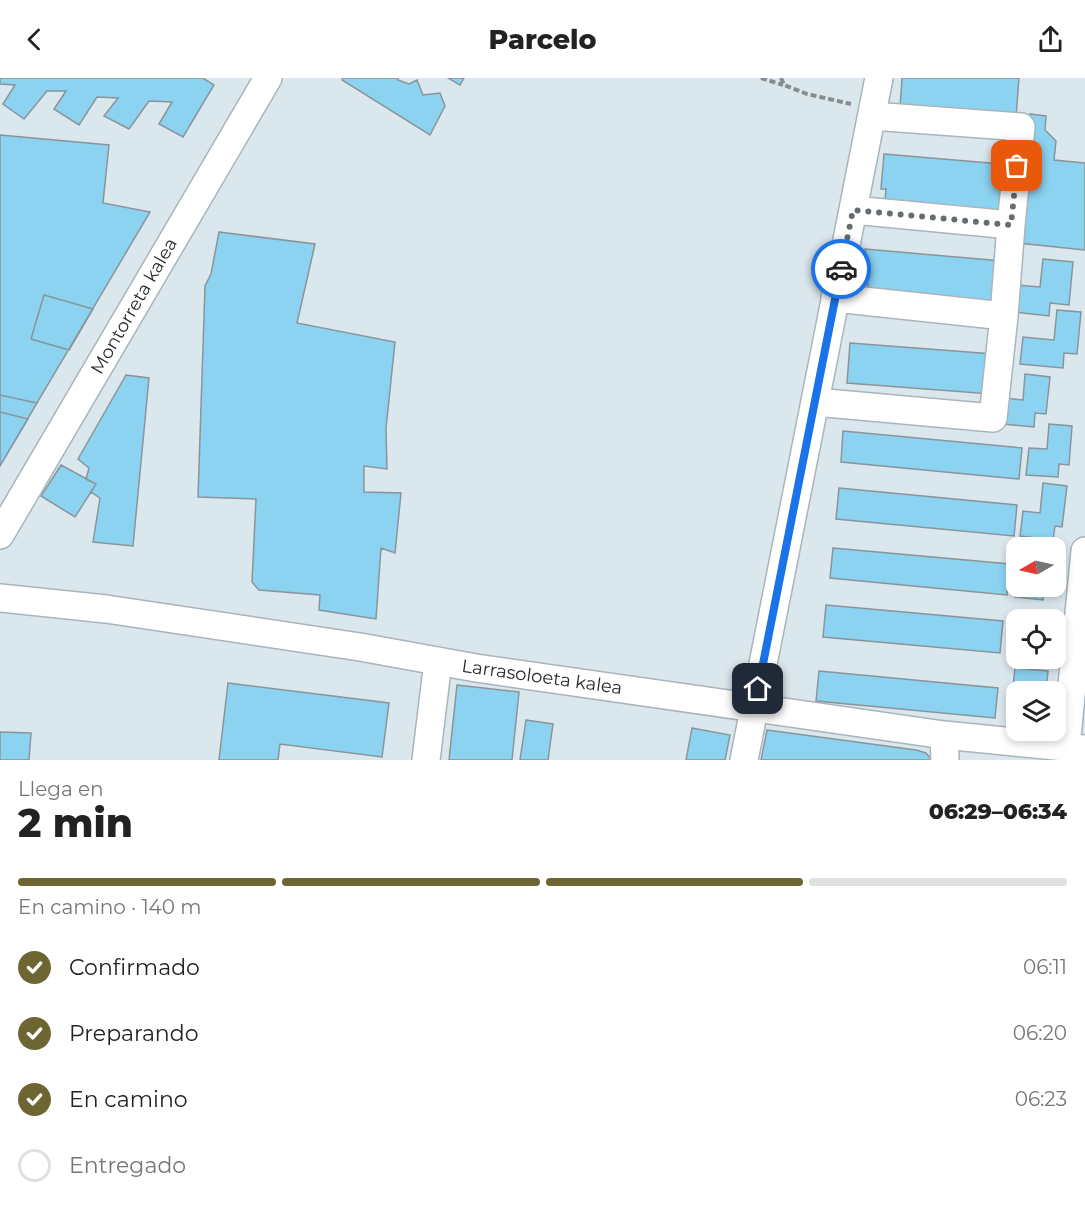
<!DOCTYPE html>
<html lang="es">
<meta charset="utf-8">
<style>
:root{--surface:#fff;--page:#f6f6f6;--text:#222;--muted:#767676;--line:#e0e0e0;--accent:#6e6632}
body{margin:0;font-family:Montserrat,sans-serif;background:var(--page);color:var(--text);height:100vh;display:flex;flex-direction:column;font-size:22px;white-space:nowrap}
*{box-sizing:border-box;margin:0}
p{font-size:20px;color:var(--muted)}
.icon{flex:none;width:33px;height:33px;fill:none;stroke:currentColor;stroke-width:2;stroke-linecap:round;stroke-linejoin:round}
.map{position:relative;height:682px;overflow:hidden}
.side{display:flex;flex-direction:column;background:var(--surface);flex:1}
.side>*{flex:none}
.needle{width:39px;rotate:261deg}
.fabs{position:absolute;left:1006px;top:459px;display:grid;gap:12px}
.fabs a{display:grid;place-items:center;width:60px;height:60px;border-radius:12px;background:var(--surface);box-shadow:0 3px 9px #0003;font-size:30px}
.pin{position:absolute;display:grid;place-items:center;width:51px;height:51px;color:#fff;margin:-26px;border-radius:12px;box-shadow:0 3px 9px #0006}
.courier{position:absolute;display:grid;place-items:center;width:60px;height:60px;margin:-30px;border:4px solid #1a73e8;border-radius:50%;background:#fff;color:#222;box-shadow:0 2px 8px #0007}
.head em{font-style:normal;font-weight:800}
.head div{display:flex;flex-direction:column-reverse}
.head{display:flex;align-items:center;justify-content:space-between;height:102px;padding:0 18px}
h1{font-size:39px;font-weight:800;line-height:45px}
.bar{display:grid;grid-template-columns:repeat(4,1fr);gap:9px 6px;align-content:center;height:72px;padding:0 18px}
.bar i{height:8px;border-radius:4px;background:var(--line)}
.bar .selected{background:var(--accent)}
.bar p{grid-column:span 4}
ol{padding:0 18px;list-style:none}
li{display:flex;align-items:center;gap:18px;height:66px}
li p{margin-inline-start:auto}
li .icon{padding:6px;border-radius:50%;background:var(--accent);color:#fff;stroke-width:4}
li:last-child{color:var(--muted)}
li i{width:33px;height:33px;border:3px solid var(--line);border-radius:50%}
header{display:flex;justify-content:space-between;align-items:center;height:78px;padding:0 18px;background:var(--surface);font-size:27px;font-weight:800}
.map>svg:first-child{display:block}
.building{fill:#8cd2f1;stroke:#8a959b;stroke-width:1.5}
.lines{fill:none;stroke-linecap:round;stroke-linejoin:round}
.minor-casing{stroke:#a9b5bb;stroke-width:30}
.path{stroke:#848d91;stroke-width:4;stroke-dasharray:6 3;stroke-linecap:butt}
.minor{stroke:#fff;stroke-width:27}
.done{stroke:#666d71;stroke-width:6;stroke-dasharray:0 10.8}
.route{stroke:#1a73e8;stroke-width:8}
.labels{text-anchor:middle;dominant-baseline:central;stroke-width:4.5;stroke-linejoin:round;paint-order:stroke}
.street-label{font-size:18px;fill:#272c2e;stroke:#fff}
</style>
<header><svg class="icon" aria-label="back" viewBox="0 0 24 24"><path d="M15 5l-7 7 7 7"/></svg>Parcelo<svg class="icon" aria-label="share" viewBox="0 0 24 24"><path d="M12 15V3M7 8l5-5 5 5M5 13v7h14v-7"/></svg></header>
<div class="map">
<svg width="1085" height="682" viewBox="0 0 1085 682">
<rect width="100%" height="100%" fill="#dae7ed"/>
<!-- building -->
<path class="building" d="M0,0H203L214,7L183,59L159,46L172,24L149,23L129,51L104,38L118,20L97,19L79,47L54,31L66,13H47L24,41L3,26L15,7L0,6Z
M343,0H398V2L409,6L417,2L423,17L440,15L445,28L430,57L342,2Z
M448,0H464L460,7Z
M902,0H1019L1016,39L900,30Z
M1030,36L1046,38L1045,52L1056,63L1054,82L1085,85V172L1018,165Z
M0,57L109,67L103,125L150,134L37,325L0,317Z
M884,76L1013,87L1004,133L885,123L886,111H881Z
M219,154L315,166L297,245L395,264L386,350L387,391L364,388V414L401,415L395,475L381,470L376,541L319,532L320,517L259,512L252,504L256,421L198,419L205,208L211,196Z
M865,171L1002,183L993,228L867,217L868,206L862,205Z
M1043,181L1073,184L1069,227L1050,225L1049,238L1013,234L1015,207L1040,209Z
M44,217L93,231L69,272L31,261Z
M1057,232L1081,234L1077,276L1064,275L1063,290L1020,286L1023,259L1054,262Z
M850,265L994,276L991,316L847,305Z
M1025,296L1050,299L1046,336L1035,335L1034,349L1003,346L1006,320L1023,322Z
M126,297L149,300L133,468L93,464L100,420L91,414L96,406L86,401L89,390L78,381Z
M0,317L37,325L0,388Z
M0,334L28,341L0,388Z
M1049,346L1072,348L1069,387L1059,386L1058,399L1026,397L1029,370L1047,371Z
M843,353L1022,370L1019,401L841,384Z
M61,387L96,406L75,439L41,418Z
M1043,405L1067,408L1062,449L1055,448L1053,462L1020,458L1023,433L1040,435Z
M839,410L1017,427L1014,458L836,441Z
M833,470L1010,486L1007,517L830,500Z
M1056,471L1064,472L1060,511L1044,510L1043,522L1015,519L1017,501V508H1056Z
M826,527L1003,543L1000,575L823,559Z
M1020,534L1051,537L1050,542H1019Z
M1015,590L1048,593L1046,614H1017V637L1010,636Z
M819,593L998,610L995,640L816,623Z
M228,605L389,625L382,679L280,666L278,682H219Z
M457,607L519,614L512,682H449Z
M526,642L553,646L548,682H520Z
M692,650L730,657L725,682H686Z
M767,652L916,672L926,675L932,682H761Z
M0,654L31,655L29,682H0Z"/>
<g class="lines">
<defs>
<path id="minor" d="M872,38L1021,49L1011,147
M835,220L1004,238L1011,147L853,132
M815,324L993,340L1004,238
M0,457L268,0
M0,520L106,531L360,569L476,590L944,657L1085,671
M944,657L945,682
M1066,669L1085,473
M426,682L438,583
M744,682L879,0"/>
</defs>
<!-- minor casing -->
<use href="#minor" class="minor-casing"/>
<!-- path -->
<path class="path" d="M761,0L783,7
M781,0L784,7L807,16L851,26"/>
<!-- minor -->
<use href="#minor" class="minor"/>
</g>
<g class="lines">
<!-- done -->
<path class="done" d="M841,191L853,132L1011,147L1017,88"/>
<!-- route -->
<path class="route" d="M758,611L841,191"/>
</g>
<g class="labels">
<!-- street labels -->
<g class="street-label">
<text transform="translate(134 228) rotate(-60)">Montorreta kalea</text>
<text transform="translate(542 599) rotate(8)">Larrasoloeta kalea</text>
</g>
</g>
</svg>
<div class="fabs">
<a><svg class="needle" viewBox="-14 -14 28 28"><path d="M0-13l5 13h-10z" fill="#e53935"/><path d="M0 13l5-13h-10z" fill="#767676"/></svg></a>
<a><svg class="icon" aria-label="locate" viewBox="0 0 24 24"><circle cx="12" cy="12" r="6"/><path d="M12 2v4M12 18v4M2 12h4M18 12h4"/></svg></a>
<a><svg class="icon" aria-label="layers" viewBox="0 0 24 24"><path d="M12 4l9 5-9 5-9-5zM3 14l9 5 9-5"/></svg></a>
</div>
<div class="pin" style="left:1017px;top:88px;background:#ea580c"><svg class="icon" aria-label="bag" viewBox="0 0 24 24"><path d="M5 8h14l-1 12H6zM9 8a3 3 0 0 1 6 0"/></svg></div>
<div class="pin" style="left:758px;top:611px;background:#1f2937"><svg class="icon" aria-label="home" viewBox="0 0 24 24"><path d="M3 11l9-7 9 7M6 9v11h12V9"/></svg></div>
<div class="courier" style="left:841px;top:191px"><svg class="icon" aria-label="car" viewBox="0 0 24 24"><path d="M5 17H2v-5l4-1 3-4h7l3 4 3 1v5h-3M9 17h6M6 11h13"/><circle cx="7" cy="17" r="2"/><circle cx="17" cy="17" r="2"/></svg></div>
</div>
<section class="side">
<div class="head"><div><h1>2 min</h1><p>Llega en</p></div><em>06:29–06:34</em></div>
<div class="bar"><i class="selected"></i><i class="selected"></i><i class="selected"></i><i></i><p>En camino · 140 m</p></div>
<ol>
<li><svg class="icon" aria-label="check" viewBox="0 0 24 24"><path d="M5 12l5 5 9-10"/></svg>Confirmado<p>06:11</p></li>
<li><svg class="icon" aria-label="check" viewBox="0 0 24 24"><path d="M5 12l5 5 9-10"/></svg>Preparando<p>06:20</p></li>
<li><svg class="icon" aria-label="check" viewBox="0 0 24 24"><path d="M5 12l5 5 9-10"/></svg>En camino<p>06:23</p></li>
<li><i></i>Entregado</li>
</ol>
</section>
